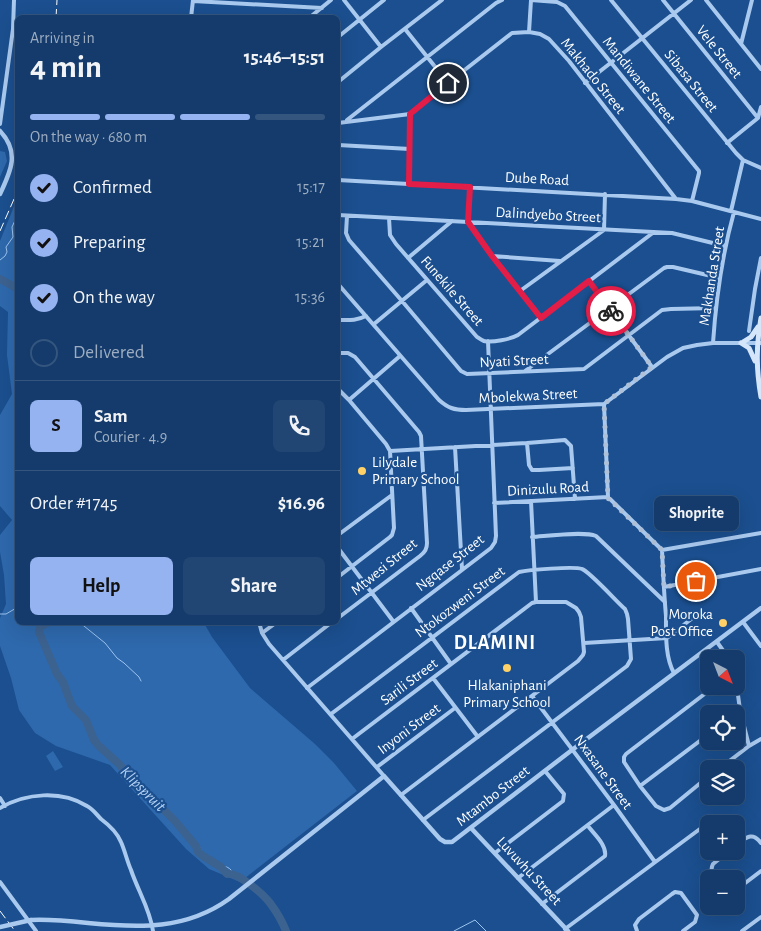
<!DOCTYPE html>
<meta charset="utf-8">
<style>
:root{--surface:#143b6b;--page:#214673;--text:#f1f3f6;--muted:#9dadc1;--line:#33557e;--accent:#95b2f1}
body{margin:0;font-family:"Alegreya Sans",sans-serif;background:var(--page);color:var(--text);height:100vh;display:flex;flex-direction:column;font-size:19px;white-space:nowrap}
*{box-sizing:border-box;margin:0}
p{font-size:16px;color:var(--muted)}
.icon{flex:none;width:28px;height:28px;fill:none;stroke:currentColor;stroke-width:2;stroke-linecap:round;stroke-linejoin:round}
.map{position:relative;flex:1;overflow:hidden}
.sheet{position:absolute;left:15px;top:15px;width:325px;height:610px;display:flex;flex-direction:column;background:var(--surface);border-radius:8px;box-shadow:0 5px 20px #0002,0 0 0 1px var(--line)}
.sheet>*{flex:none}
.needle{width:32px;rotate:138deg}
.controls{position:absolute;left:700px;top:650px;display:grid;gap:10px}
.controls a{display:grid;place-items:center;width:45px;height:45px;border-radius:8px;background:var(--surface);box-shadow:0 5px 20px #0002,0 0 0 1px var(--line);font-size:25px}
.pin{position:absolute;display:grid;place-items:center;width:42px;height:42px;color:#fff;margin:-21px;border:2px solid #fff;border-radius:50%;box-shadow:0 1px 5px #0007}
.courier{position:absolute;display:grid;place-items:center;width:50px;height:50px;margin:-25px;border:4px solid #e11d48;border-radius:50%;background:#fff;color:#222;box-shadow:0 1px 6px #0007}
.bubble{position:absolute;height:35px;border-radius:8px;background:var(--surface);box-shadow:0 5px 20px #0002,0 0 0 1px var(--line);font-size:16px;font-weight:600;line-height:35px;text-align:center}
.head em{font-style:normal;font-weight:600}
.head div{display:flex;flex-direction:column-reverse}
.head{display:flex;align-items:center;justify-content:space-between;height:85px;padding:0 15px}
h1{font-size:32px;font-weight:600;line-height:38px}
.bar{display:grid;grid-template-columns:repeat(4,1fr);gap:8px 5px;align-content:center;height:60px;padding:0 15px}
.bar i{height:6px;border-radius:4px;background:var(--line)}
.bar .on{background:var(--accent)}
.bar p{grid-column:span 4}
.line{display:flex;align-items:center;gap:12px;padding:0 15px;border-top:1px solid var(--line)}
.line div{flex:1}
.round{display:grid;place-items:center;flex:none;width:52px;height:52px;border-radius:8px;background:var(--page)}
ol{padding:0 15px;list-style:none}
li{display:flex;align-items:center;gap:15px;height:55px}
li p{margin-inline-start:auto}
li .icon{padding:5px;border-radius:50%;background:var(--accent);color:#111;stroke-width:4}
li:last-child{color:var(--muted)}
li i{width:28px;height:28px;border:2px solid var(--line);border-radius:50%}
.primary-button{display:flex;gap:10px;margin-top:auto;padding:10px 15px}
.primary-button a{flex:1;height:58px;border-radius:8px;background:var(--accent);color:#111;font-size:20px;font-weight:600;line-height:58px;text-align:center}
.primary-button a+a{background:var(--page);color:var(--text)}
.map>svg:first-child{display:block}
.green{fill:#2e69ad}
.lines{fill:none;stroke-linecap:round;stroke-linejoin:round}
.stream{stroke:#9cc4f0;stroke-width:1}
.river{stroke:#3c6290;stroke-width:8}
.minor{stroke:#a9c9ee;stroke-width:4}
.tertiary{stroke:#a9c9ee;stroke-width:4.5}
.secondary{stroke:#d6e6fa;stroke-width:5}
.rail{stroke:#fff;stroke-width:1;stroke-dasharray:9 4;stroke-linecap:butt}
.tertiary-bridge{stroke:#a9c9ee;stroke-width:4.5}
.done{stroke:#afc1d8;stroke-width:5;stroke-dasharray:0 9}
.route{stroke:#e11d48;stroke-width:6}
.poi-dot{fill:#ffd166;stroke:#1b4f8f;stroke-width:2}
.labels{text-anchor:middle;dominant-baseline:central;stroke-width:4.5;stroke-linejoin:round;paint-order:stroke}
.street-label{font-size:15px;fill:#fff;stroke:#1b4f8f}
.poi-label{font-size:15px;fill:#fff;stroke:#1b4f8f;text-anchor:start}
.water-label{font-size:16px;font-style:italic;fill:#b5d3f5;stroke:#1b4f8f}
.district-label{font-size:20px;font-weight:bold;letter-spacing:1px;fill:#fff;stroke:#1b4f8f}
</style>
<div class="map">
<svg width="761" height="931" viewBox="0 0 761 931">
<rect width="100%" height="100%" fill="#1b4f8f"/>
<!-- green -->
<path class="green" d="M0,151L5,152L7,161L0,177Z
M17,199L18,622L204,623L212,637L250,688L315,744L334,763L357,791L240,882L209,869L186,849L110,765L56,746L35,733L19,710L11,678L0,646V618L6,604L4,575L0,552V535L12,520L0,506V415L12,394L7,355L8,312L0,306V241Z
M53,751L63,767L55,771L46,756Z"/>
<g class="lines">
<!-- stream -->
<path class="stream" d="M0,260L5,256L7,252L6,247L13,237L12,227L18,214
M0,614H6L18,607
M79,622L105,643L117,658L124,663L139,677L141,681
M194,844L199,846L204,857
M219,866C226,866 230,867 234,874
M454,931L475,920L486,931"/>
<!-- river -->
<path class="river" d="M0,279L18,289
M49,622L40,627L39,632L57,674L63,682L72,706L86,720L94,740L99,746L119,764L140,789L149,795L175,821L196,846L198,852L203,856L221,867L227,874C238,872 263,894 270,903C276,911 282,921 286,931"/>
<!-- minor -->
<path class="minor" d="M344,0L381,47
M531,0L557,2L565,6L699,171V173L692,201
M611,0L736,153L743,160L761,168
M663,0L758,118
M706,0L761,69
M193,1L322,8
M191,18L193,0
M309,18L331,0
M405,29L448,83
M529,32L531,0
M338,37L384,0
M741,44L752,0
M338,82L381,47L442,0
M585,83L691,0
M347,120L496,3L502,0
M338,123L410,114L448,83L512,33L529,32L540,34L549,39L569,61L676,199
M0,124L13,29L14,0
M727,143L758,118L761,107
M338,145L410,149
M338,180L676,199L692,201L761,219
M409,184L410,114
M470,187L468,222L492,256L541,318
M731,211L743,160
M338,215L672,233L725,246
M347,216L346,233L349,240L402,301L461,371L467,374L584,369L662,310L671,309L715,308
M389,218L390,235L396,244L477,337C479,338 481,340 484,341C492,343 511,339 518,335L654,232
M492,256L560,261
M408,258L452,221
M589,281L652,367
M338,284L439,400C448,408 454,410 466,410L604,404L667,357L683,348L697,345L713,343H761
M520,291L604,230L605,194
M338,320C348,320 356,321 366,316
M374,324L427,280
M749,331L755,289L761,258
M713,343C716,299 722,255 734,212
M338,353H348L355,357L419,432L421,436L427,543C427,549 425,552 420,556L338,618
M525,371L664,268L667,267H673L720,278
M338,389L349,400L386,444L390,451L394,528L392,535L390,537L338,577
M349,400L400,356
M604,404L608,497
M527,443L529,465L532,470H539L573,468
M455,447L462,569
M390,451L527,443L565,440L571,446L575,499
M531,501L536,602
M494,503L608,497L662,550L761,533
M338,535L392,495
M532,537C547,536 584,531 596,536L665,602
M338,548L393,621
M662,550C663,572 664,594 666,616C666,634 665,657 674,673
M664,587L761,569
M411,608L451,664
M259,622L262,633L269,644L384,776
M743,622L761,646
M262,633L277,622
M717,642L729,659
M584,643L667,638L695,616
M283,660L332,622
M433,678L478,737
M736,680L740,710L749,746
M307,688L491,548L495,542L496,536L488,341
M532,696L614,805L655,862
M331,714L519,572C528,570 574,566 582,569C589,571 617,602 625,609L627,614L628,619L631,659L627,666L423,820
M352,739L532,603L536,602H566L576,608L579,612L581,617L584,652L583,655L578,661L401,795
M377,767L455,708
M719,769L749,746L761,739
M709,776L670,808L664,810L656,806L640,786L624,762V757L626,754L715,686
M640,786L709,734
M0,798L5,806
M0,808C26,793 61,790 87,806C93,809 96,814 101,819C109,825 117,832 121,842C125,851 127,861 131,870C138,891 150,909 153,931
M736,845C746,838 752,831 761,843
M495,853L563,801L564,794L545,771
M518,878L614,805
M715,879C712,873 710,870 713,864L729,851
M0,882L36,931
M736,890L761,871
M542,904L605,856C607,845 594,834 588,826
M565,929L708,823
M637,931L635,925L639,919L672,894L675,892L681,893L697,915L695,922L683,931
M742,931L761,917"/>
<!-- tertiary -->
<path class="tertiary" d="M0,131C20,152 11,171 0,194
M471,828L568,931
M31,920C50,919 69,921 88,923C139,928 186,930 229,899L384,776L440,839L445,842H452L572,750L761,608"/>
<!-- secondary -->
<path class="secondary" d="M761,318C756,347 756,368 761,397
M743,342L751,337L758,327
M741,343L749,348L755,361"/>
<!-- rail -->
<path class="rail" d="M56,18L57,0
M0,231L18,190
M0,911L15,931"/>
<!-- tertiary-bridge -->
<path class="tertiary-bridge" d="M0,927L31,920"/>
</g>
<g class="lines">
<!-- done -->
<path class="done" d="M611,311L652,367L604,404L608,498L662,550L664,587L696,581"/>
<!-- route -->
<path class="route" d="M448,83L410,114L409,184L470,187L468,222L492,256L541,318L589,281L611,311"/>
</g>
<!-- markers -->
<g class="poi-dot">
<circle cx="362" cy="471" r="5"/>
<circle cx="723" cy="623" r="5"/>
<circle cx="507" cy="668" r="5"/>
</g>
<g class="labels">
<!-- street labels -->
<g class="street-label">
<text transform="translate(719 52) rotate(51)">Vele Street</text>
<text transform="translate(593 76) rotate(51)">Makhado Street</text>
<text transform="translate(639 80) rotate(51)">Mandiwane Street</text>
<text transform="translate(691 81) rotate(51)">Sibasa Street</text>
<text transform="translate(537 179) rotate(3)">Dube Road</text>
<text transform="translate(548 215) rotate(3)">Dalindyebo Street</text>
<text transform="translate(712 276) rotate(-81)">Makhanda Street</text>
<text transform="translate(452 291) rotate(49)">Funekile Street</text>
<text transform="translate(514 361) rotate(-3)">Nyati Street</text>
<text transform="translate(528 396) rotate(-3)">Mbolekwa Street</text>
<text transform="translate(548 489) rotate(-3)">Dinizulu Road</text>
<text transform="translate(450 563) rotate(-38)">Ngqase Street</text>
<text transform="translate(384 567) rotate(-39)">Mtwesi Street</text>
<text transform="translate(460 602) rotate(-37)">Ntokozweni Street</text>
<text transform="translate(409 682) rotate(-37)">Sarili Street</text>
<text transform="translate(409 729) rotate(-37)">Inyoni Street</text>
<text transform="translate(603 772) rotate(54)">Nxasane Street</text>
<text transform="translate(493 796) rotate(-38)">Mtambo Street</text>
<text transform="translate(529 871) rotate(47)">Luvuvhu Street</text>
</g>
<!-- poi labels -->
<g class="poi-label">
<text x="372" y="462">Lilydale<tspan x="372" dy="17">Primary School</tspan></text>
<text x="713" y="614" text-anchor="end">Moroka<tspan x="713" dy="17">Post Office</tspan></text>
<text x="507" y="685" text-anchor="middle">Hlakaniphani<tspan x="507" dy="17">Primary School</tspan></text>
</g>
<!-- water labels -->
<g class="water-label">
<text transform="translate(143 789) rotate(45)">Klipspruit</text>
</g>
<!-- district labels -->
<g class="district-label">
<text x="495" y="643">DLAMINI</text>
</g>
</g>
</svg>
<div class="controls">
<a><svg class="needle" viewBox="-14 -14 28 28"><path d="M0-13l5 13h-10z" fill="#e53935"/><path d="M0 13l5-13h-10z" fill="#9dadc1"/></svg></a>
<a><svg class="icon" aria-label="locate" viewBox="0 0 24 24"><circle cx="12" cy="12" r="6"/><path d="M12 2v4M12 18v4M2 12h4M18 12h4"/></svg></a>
<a><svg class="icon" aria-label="layers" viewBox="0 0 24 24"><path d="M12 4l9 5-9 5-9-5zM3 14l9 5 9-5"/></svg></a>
<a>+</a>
<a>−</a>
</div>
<div class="pin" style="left:696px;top:581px;background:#ea580c"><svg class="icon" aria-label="bag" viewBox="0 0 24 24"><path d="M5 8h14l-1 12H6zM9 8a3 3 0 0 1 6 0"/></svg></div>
<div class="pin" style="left:448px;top:83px;background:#1f2937"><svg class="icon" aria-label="home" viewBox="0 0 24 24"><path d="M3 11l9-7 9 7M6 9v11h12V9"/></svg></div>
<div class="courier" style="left:611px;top:311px"><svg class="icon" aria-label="bike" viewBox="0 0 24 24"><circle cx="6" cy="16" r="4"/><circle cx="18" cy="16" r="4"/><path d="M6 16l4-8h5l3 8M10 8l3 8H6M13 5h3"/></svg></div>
<div class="bubble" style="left:654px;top:496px;width:85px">Shoprite</div>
<section class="sheet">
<div class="head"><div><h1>4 min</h1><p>Arriving in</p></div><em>15:46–15:51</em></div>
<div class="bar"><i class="on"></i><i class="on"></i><i class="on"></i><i></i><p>On the way · 680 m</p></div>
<ol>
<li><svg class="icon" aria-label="check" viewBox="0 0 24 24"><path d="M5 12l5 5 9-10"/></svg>Confirmed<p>15:17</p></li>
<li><svg class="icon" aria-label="check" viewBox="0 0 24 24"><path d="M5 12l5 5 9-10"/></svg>Preparing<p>15:21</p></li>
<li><svg class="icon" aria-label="check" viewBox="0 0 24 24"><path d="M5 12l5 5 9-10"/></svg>On the way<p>15:36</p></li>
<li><i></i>Delivered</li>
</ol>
<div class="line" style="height:90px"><b class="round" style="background:var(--accent);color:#111">S</b><div><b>Sam</b><p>Courier · 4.9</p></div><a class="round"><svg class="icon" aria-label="phone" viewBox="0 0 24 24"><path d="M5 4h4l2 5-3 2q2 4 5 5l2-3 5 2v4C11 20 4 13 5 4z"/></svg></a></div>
<div class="line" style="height:65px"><div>Order #1745</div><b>$16.96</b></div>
<div class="primary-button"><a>Help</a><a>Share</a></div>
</section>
</div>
